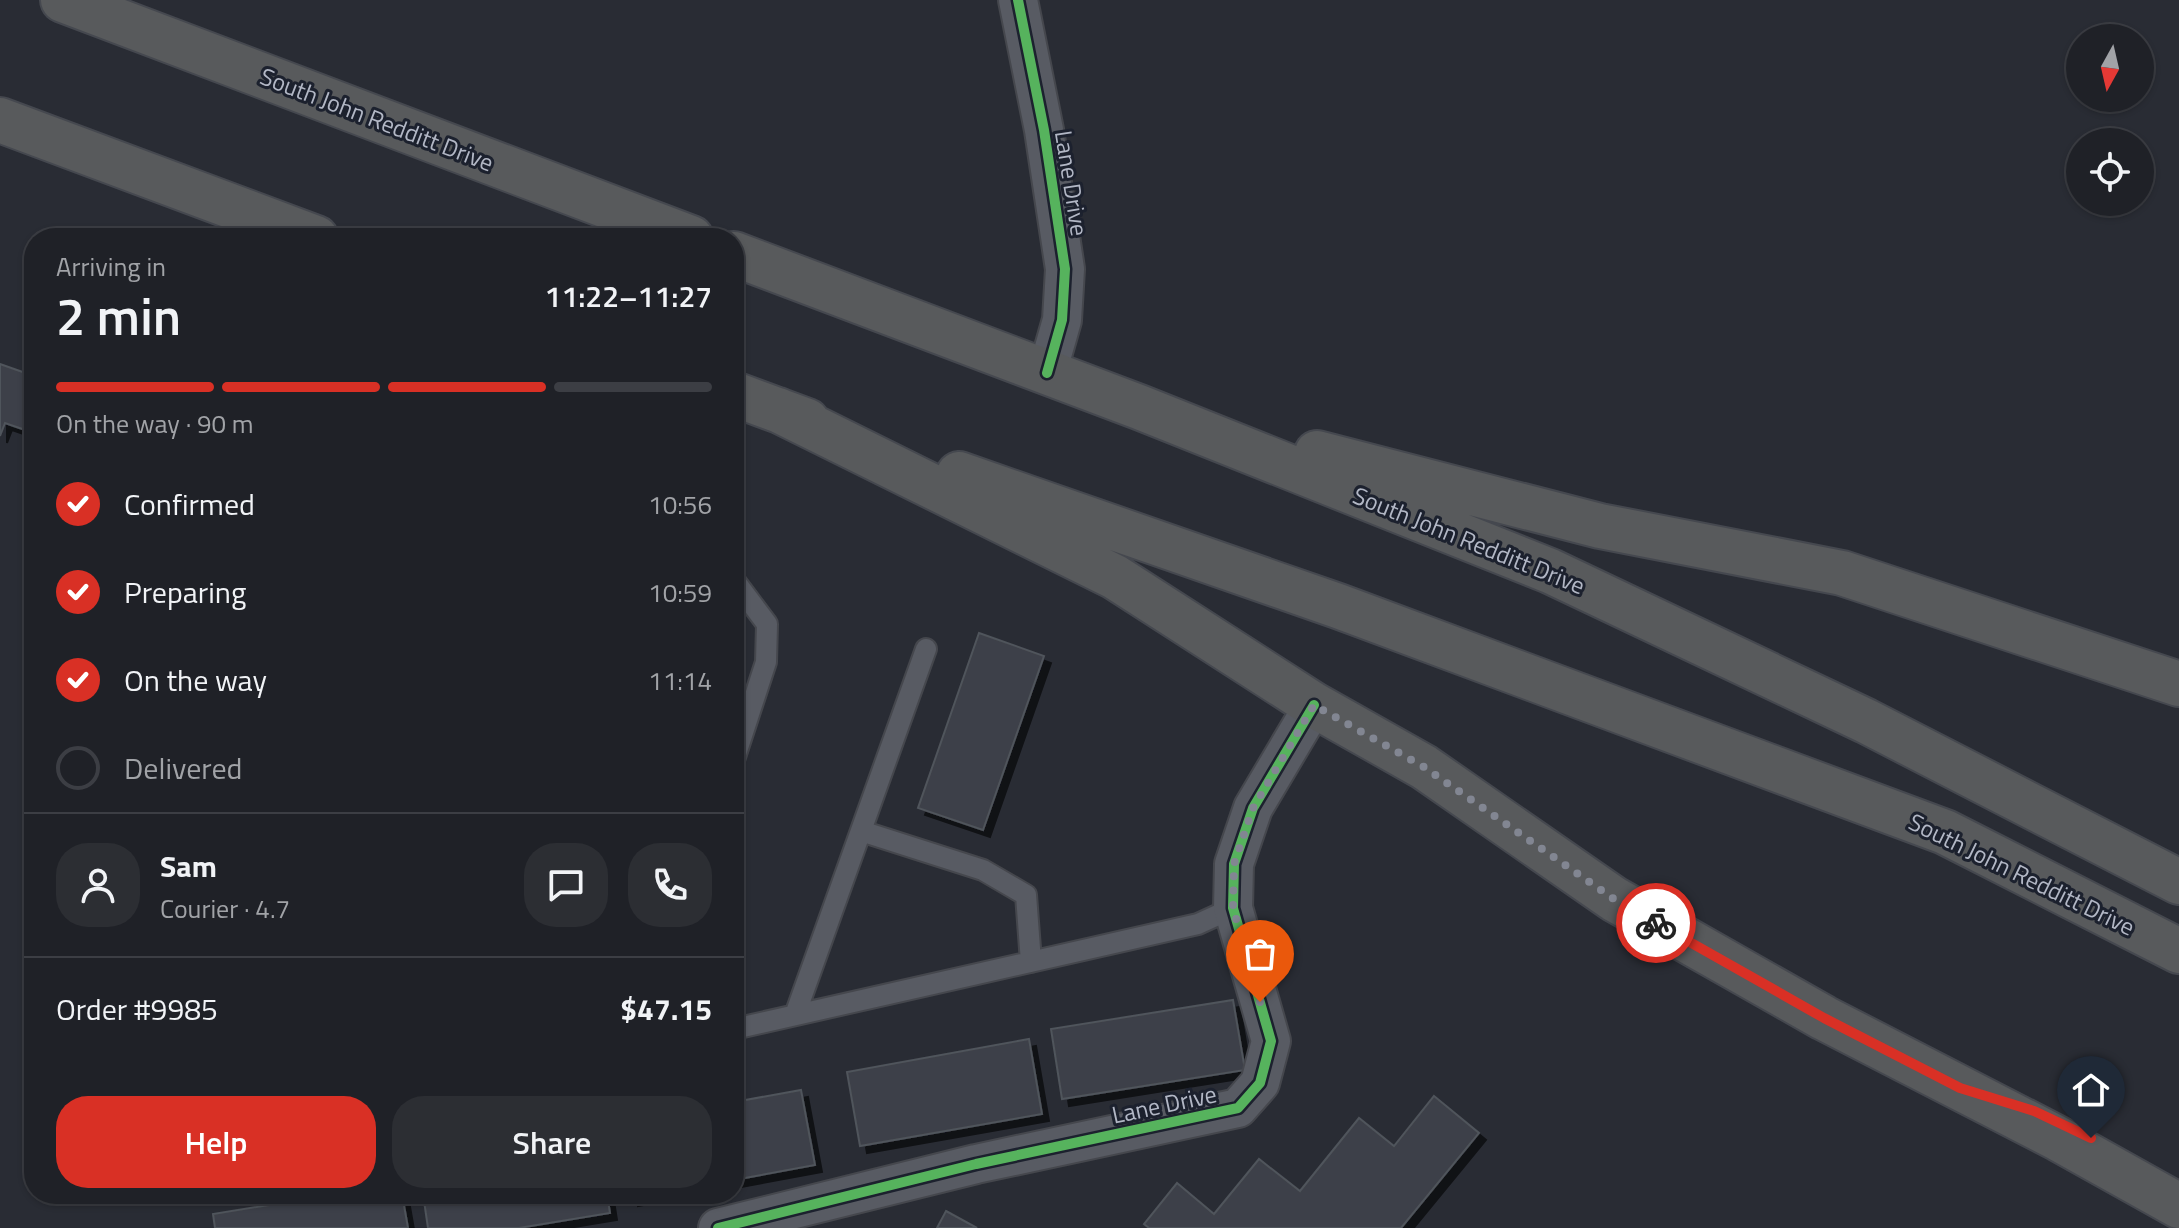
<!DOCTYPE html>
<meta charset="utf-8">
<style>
:root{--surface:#1f2127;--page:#2c2e33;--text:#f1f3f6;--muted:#a1a3a7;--line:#3c3e44;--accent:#d93025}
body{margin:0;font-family:"Titillium Web",sans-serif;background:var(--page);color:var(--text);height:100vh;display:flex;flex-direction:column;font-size:30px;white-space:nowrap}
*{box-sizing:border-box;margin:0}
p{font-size:26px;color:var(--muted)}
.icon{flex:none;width:44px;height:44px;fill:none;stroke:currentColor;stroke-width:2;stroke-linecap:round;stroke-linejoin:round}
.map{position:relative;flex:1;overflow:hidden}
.panel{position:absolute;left:24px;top:228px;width:720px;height:976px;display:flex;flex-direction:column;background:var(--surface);border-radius:32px;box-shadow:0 2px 6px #0004,0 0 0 2px var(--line)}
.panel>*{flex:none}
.needle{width:52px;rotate:188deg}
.buttons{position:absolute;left:2066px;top:24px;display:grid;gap:16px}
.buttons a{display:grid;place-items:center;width:88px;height:88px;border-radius:50%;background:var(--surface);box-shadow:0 2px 6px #0004,0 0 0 2px var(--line);font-size:40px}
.pin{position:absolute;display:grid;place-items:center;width:68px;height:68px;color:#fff;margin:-82px -34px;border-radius:50% 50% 50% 0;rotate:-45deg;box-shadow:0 0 8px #0007}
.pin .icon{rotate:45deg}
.courier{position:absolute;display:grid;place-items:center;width:80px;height:80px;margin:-40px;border:6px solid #d93025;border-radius:50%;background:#fff;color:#222;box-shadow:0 2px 10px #0007}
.head em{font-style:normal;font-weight:600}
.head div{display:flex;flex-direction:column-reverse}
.head{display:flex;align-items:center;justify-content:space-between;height:136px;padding:0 32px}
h1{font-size:52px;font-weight:600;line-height:60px}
.bar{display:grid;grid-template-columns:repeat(4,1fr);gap:12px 8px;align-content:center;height:96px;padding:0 32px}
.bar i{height:10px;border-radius:6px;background:var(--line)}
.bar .on{background:var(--accent)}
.bar p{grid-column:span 4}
.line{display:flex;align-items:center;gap:20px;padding:0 32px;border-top:2px solid var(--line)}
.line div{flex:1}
.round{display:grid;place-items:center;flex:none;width:84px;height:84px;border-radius:32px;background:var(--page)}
ol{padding:0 32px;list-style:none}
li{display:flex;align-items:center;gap:24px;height:88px}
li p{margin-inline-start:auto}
li .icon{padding:8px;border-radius:50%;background:var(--accent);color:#fff;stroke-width:4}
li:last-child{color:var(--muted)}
li i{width:44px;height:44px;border:4px solid var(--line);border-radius:50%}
.action{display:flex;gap:16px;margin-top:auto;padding:16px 32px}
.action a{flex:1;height:92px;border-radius:32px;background:var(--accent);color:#fff;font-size:32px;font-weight:600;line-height:92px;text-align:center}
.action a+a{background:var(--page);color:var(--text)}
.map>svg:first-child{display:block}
.building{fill:#3e4148;stroke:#50545b;stroke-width:2;filter:url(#shadow)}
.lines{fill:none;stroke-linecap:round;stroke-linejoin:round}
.lane-casing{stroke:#45474d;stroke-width:24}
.street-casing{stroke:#45474d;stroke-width:42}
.highway-casing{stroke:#45484f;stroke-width:48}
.lane{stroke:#585b63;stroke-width:20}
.street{stroke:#585b63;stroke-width:38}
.highway{stroke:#585a5c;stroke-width:44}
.cycleway-casing{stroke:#1c212e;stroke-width:15}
.cycleway{stroke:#56b35d;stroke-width:10}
.done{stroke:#828692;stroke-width:8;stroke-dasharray:0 14.4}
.route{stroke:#d93025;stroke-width:10}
.labels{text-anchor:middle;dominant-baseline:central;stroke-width:6;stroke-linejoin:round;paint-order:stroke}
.street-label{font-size:24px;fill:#b2b7c5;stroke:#1c212e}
</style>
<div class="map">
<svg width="2179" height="1228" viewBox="0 0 2179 1228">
<defs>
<filter id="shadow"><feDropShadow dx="7" dy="7" stdDeviation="0" flood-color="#0009"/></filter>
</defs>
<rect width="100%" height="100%" fill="#292c34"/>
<!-- building -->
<path class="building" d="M0,364L34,376V433L5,423L0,436Z
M979,633L1044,656L983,830L918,808Z
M1233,1000L1245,1070L1062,1099L1051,1029Z
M1029,1039L1042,1114L860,1146L847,1072Z
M801,1090L815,1165L734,1180V1102Z
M1434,1096L1479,1133L1401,1228H1149L1144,1224L1177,1183L1214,1214L1259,1159L1300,1191L1359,1118L1394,1146Z
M337,1194H402L408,1228H215L213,1214Z
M423,1194H607L610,1213L519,1228H428Z
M630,1194H658L631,1199Z
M946,1211L977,1228H937Z"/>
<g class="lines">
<defs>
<path id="lane" d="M734,580L767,624L766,662L734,760
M861,831L983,870L1026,895L1031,962
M795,1015L926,649
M734,1029L1198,924L1233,908"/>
<path id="street" d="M1018,0L1044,130L1065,269L1062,320L1047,373
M718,1228L976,1164L1238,1108L1260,1083L1271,1041L1233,908L1234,864L1253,808L1314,705"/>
<path id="highway" d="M63,0L691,238
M0,120L316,238
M734,254L1139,407L1550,571L1866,721L2179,882
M734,394L807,421
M778,410L1115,577L1314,705L1424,767L1614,899L1824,1018L2059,1139L2179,1206
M1317,453L1600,526L1842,573L2179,684
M959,474L1338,606L1945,832L2179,951"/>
</defs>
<!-- lane casing -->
<use href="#lane" class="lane-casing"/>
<!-- street casing -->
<use href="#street" class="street-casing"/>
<!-- highway casing -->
<use href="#highway" class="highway-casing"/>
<!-- lane -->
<use href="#lane" class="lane"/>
<!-- street -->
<use href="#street" class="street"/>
<!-- highway -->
<use href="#highway" class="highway"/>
<defs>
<path id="cycleway" d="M1018,0L1044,130L1065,269L1062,320L1047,373
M718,1228L976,1164L1238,1108L1260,1083L1271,1041L1233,908L1234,864L1253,808L1314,705"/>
</defs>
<!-- cycleway casing -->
<use href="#cycleway" class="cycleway-casing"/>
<!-- cycleway -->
<use href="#cycleway" class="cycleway"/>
</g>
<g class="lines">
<!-- done -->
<path class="done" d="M1260,1002L1233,908L1234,864L1253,808L1314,705L1424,767L1614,899L1656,923"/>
<!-- route -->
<path class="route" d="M1656,923L1824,1018L1960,1088L2034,1111L2091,1138"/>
</g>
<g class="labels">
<!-- street labels -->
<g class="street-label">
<text transform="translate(377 119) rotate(21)">South John Redditt Drive</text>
<text transform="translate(1072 183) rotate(81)">Lane Drive</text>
<text transform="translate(1469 540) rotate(22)">South John Redditt Drive</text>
<text transform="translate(2022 874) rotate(26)">South John Redditt Drive</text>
<text transform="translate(1164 1104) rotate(-12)">Lane Drive</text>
</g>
</g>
</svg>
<div class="buttons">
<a><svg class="needle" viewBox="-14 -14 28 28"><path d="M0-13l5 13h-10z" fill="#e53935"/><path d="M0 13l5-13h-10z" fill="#a1a3a7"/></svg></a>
<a><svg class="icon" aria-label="locate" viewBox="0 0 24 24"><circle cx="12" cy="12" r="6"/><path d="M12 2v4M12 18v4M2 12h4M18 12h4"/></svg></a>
</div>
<div class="pin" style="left:1260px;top:1002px;background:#ea580c"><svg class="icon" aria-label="bag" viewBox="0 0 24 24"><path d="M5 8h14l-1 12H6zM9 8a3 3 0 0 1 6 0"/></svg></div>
<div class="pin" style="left:2091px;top:1138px;background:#1f2937"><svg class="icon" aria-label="home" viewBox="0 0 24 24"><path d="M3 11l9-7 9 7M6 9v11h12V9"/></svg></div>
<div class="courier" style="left:1656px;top:923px"><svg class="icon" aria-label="bike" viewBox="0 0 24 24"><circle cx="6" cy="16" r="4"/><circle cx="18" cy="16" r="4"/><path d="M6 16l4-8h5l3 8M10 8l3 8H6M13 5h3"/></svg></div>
<section class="panel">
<div class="head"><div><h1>2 min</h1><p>Arriving in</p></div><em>11:22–11:27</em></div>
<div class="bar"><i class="on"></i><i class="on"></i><i class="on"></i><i></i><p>On the way · 90 m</p></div>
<ol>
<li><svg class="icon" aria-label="check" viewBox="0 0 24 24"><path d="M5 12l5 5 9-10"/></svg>Confirmed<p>10:56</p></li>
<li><svg class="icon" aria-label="check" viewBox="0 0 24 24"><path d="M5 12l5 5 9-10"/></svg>Preparing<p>10:59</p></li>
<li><svg class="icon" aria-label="check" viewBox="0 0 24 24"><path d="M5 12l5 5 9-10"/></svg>On the way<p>11:14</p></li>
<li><i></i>Delivered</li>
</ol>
<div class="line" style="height:144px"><a class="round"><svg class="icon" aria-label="person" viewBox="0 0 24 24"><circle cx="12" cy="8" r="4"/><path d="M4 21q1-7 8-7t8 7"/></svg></a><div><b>Sam</b><p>Courier · 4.7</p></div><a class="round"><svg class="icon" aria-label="chat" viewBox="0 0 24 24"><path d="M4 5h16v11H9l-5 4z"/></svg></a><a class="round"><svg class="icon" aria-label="phone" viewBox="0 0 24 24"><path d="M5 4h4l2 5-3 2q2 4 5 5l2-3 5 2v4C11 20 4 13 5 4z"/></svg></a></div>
<div class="line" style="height:104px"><div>Order #9985</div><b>$47.15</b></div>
<div class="action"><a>Help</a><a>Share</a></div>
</section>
</div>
